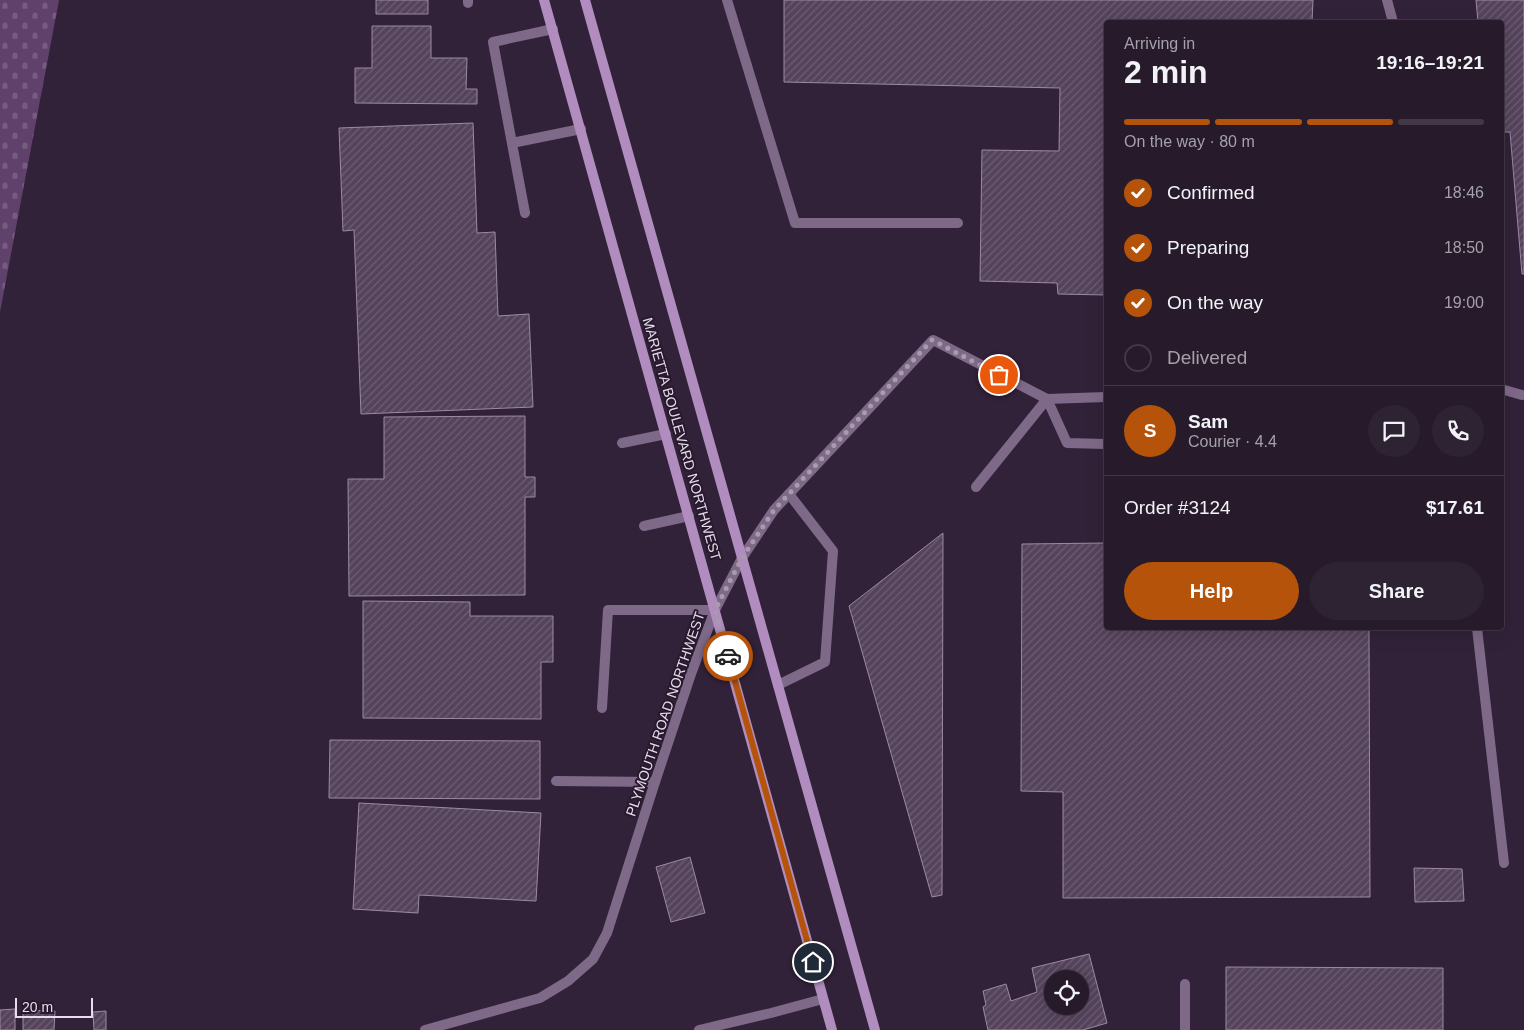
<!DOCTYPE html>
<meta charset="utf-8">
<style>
:root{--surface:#261a2b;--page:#2e2333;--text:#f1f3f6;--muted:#a4a1a9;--line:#423847;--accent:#b45309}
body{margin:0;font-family:Arial,sans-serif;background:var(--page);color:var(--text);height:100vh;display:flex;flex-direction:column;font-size:19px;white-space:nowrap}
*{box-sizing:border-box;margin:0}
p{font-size:16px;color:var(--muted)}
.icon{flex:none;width:28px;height:28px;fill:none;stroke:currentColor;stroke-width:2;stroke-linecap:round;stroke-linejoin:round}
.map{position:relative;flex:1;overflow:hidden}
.side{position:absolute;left:1104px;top:20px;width:400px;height:610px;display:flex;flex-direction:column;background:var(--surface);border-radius:5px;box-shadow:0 5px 20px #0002,0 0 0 1px var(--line)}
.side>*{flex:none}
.buttons{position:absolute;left:1044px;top:970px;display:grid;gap:10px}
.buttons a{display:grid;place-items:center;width:45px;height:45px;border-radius:50%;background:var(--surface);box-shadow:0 5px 20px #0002,0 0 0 1px var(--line);font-size:25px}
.scale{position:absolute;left:15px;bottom:12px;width:78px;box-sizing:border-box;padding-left:5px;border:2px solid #e7dceb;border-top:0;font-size:14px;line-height:18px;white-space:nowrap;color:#e7dceb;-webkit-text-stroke:4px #28192f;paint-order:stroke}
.pin{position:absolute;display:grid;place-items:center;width:42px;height:42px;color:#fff;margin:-21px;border:2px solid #fff;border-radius:50%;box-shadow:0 1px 5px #0007}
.courier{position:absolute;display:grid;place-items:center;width:50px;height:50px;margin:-25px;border:4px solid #b45309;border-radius:50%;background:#fff;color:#222;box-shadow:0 1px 6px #0007}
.summary em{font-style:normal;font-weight:700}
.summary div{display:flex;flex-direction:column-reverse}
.summary{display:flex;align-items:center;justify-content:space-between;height:85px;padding:0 20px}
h1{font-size:32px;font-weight:700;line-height:38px}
.bar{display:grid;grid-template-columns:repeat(4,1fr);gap:8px 5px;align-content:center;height:60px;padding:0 20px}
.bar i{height:6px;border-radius:4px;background:var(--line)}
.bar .selected{background:var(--accent)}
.bar p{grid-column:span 4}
.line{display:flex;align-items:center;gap:12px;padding:0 20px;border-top:1px solid var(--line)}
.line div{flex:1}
.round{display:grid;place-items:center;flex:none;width:52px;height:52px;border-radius:26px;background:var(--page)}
ol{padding:0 20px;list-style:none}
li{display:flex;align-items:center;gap:15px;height:55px}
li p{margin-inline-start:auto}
li .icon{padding:5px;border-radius:50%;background:var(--accent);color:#fff;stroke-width:4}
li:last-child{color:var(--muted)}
li i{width:28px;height:28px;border:2px solid var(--line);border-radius:50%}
.cta{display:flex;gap:10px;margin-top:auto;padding:10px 20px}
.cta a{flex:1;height:58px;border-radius:30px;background:var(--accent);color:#fff;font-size:20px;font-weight:700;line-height:58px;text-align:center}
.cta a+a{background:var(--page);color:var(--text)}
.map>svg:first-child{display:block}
.cemetery{fill:url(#cemetery-stones)}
.building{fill:url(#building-hatch);stroke:#9d89a5;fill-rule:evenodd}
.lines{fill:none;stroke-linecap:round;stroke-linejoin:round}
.service{stroke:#7f6988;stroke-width:10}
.minor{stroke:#7f6988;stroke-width:10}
.secondary{stroke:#b08dbe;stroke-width:10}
.done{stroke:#a89bad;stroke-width:5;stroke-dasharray:0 9}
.route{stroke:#b45309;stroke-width:6}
.labels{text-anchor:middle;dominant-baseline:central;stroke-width:4;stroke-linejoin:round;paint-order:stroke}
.street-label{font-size:14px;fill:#e7dceb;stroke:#28192f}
</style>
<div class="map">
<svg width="1524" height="1030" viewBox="0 0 1524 1030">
<defs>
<pattern id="cemetery-stones" width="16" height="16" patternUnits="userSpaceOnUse" patternTransform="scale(1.25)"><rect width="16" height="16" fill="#5f416b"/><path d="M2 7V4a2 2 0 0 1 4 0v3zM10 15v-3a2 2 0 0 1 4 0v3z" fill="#765c80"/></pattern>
<pattern id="building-hatch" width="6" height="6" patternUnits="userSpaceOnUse" patternTransform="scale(1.25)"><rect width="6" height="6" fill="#55435c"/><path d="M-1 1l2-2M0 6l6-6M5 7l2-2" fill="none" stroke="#6d5e74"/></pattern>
</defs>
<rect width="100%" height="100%" fill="#322239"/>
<!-- cemetery -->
<path class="cemetery" d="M0,0H59L0,312Z"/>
<!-- building -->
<path class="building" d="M376,0H428V14H376Z
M784,0H1313L1312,22H1106V295L1058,294L1057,283L980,281L982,150L1059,151L1060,88L784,82Z
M1476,0H1524V274H1522L1510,132H1501V22H1478Z
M372,26H431V58H467L466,89H477V104L355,103V68H372Z
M473,123L477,233L495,232L498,316L529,314L533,407L361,414L354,230L343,231L339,128Z
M525,416V477H535V497H525V595L349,596L348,479H384V417Z
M943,533L942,895L932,897L849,606Z
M1106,543V628H1369L1370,897L1063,898V792L1021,791L1022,544Z
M363,601L470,602V616H553V662H541V719L363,718Z
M330,740L540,741V799L329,798Z
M359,803L541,813L536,901L419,895L418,913L353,909Z
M690,857L705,913L671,922L656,867Z
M1414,868L1462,869L1464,901L1415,902Z
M1089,954L1107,1023L1083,1030H988L983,1007L986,1005L983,991L1006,984L1011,1001L1037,992L1032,968ZM1052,979H1080V1006H1052Z
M1226,967L1443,968V1030H1226Z
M15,1009V1030H0V1010Z
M23,1010L55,1011L54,1030H23Z
M106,1011V1030H94L93,1012Z"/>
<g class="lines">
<!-- service -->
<path class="service" d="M468,0V3
M727,0L795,223H958
M512,143L581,129
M525,213L493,42L553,29
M1501,389L1522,395
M622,443L666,434
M976,487L1047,399L1067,443L1106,444
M644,526L689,516
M1477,628L1504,863
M778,685L825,662L833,551L789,494
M602,708L608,610H715
M556,781L655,782
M1185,984V1030
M699,1030L771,1013L823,999"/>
<!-- minor -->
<path class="minor" d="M1387,0L1393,22
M425,1030L540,998L568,981L593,959L607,933L655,782L691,674L715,610L742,558L774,510L933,340L1047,399L1106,397"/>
<!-- secondary -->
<path class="secondary" d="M544,0L832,1030
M585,0L875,1030"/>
</g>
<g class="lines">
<!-- done -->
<path class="done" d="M728,656L715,610L742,558L774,510L932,340L999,375"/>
<!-- route -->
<path class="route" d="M728,656L813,962"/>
</g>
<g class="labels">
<!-- street labels -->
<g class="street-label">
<text transform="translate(682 439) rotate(74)">MARIETTA BOULEVARD NORTHWEST</text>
<text transform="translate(665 714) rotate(-71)">PLYMOUTH ROAD NORTHWEST</text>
</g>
</g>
</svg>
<div class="buttons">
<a><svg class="icon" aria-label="locate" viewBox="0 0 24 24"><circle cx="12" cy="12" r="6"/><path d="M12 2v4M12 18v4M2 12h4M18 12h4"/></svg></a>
</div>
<div class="scale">20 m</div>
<div class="pin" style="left:999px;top:375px;background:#ea580c"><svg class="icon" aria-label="bag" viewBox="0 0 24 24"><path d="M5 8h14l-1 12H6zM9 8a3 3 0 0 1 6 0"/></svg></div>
<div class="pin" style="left:813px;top:962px;background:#1f2937"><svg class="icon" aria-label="home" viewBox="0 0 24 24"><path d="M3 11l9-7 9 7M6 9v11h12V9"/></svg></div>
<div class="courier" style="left:728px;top:656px"><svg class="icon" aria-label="car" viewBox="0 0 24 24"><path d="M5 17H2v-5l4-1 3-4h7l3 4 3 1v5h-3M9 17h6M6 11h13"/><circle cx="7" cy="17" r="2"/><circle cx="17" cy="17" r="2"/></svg></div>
<section class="side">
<div class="summary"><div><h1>2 min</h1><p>Arriving in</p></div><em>19:16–19:21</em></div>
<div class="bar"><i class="selected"></i><i class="selected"></i><i class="selected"></i><i></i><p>On the way · 80 m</p></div>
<ol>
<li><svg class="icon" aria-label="check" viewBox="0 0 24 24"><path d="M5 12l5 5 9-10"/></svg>Confirmed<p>18:46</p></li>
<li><svg class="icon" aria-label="check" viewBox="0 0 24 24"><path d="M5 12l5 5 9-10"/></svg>Preparing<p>18:50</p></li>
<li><svg class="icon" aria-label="check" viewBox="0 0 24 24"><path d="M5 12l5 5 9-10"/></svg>On the way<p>19:00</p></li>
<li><i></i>Delivered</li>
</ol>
<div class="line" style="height:90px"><b class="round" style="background:var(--accent);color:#fff">S</b><div><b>Sam</b><p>Courier · 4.4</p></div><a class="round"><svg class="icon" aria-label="chat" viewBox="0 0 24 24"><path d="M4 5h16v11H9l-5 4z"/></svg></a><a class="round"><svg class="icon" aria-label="phone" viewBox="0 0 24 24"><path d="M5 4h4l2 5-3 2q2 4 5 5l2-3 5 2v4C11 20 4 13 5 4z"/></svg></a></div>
<div class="line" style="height:65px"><div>Order #3124</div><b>$17.61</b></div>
<div class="cta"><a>Help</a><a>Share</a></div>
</section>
</div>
